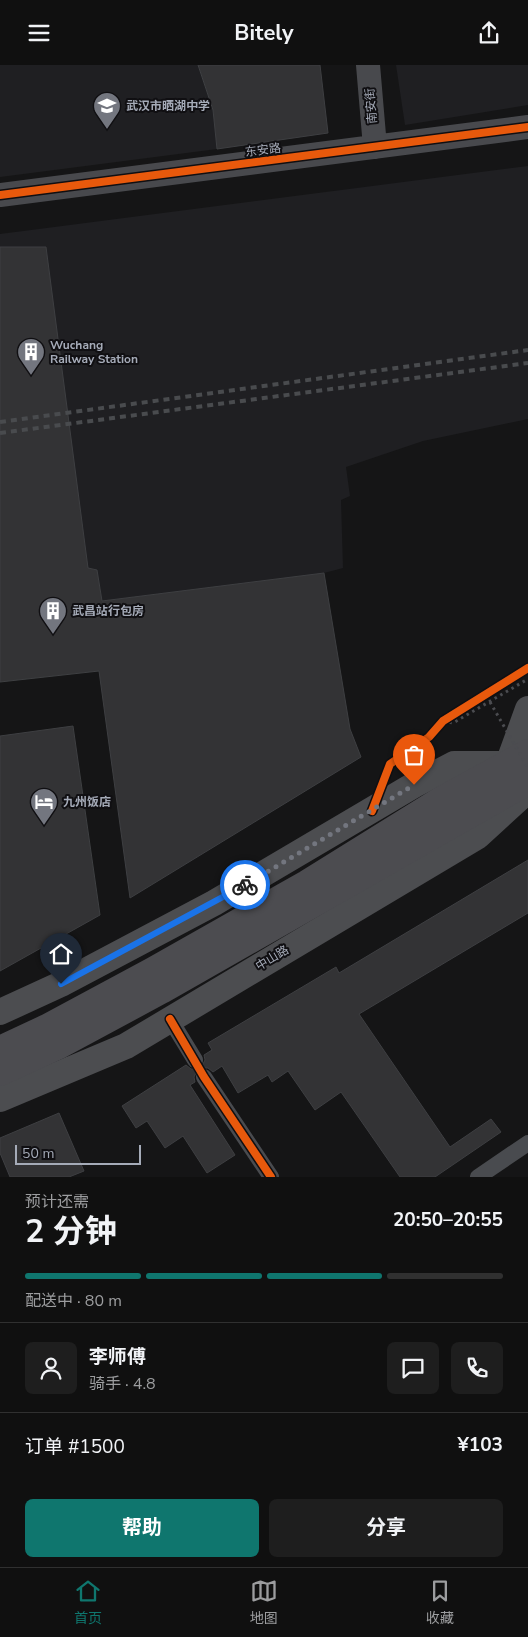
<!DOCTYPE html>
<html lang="zh">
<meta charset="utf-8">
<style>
:root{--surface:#101010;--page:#1e1e1e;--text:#f1f3f6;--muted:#9c9d9f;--line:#303030;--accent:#0f766e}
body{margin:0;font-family:"Nunito Sans","Noto Sans SC",sans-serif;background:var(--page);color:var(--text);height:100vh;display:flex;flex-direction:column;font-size:19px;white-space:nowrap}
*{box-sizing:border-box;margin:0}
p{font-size:16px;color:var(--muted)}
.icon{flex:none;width:28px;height:28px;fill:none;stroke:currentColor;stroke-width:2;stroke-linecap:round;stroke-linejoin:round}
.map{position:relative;height:1112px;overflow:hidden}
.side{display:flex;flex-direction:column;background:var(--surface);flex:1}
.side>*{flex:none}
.scale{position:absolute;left:15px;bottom:12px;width:126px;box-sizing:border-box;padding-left:5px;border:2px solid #a5abb8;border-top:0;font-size:14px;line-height:18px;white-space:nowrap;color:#a5abb8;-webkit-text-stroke:4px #100f12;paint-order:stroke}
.pin{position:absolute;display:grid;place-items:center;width:42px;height:42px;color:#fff;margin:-51px -21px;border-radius:50% 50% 50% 0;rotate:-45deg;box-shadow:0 0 5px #0007}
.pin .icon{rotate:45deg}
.courier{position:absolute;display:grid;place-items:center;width:50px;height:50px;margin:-25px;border:4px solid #1a73e8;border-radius:50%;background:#fff;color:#222;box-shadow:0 1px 6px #0007}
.headline em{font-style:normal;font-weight:700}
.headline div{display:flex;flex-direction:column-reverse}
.headline{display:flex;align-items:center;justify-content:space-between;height:85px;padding:0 25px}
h1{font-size:32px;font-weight:700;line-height:38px}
.bar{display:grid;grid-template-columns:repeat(4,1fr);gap:8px 5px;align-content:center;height:60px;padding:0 25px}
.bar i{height:6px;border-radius:4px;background:var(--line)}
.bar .on{background:var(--accent)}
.bar p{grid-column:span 4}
.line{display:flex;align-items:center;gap:12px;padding:0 25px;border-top:1px solid var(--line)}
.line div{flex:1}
.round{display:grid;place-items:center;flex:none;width:52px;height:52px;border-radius:8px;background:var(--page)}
.action{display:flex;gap:10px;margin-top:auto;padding:10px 25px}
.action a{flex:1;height:58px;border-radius:8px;background:var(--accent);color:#fff;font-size:20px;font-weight:700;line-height:58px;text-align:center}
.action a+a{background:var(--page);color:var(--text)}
header{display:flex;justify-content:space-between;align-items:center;height:65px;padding:0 25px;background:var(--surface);font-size:22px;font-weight:700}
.dock{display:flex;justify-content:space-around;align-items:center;height:70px;border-top:1px solid var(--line);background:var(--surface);font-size:14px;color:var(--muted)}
.dock a{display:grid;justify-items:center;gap:2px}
.dock .on{color:var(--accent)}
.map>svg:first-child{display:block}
.built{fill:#1f1f22}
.building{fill:#333335;stroke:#3e3f42}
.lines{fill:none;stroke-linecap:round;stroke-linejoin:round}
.path{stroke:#4b4c50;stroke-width:3;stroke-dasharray:2.5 4;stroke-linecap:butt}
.street{stroke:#494b4f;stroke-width:16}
.secondary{stroke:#48494d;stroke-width:24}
.primary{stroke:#4c4d50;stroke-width:26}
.highway{stroke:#4c4c50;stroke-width:28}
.rail{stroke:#494b4e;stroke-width:4;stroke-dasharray:6 5;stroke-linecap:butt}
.path-bridge{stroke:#4b4c50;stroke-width:3;stroke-dasharray:2.5 4;stroke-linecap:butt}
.cycleway-casing{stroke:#100f12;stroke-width:11}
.cycleway{stroke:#e8590c;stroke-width:8}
.done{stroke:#73767f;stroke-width:5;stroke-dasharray:0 9}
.route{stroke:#1a73e8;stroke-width:6}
.labels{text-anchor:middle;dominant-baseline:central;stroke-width:4;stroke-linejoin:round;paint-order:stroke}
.poi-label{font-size:12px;font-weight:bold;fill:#a5abb8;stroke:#100f12;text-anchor:start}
.street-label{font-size:12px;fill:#a5abb8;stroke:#100f12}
</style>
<header><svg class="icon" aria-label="menu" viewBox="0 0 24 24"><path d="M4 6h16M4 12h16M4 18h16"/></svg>Bitely<svg class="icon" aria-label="share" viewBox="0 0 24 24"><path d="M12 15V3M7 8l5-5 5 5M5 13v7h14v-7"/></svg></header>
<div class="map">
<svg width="528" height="1112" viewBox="0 0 528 1112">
<rect width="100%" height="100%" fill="#151516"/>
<!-- built -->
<path class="built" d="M0,0H199L198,1L213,45L217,84L0,112Z
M396,0H528V40L405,60Z
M528,101V354L423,376L346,402L350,431L341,435L343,503L324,508L102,536L97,505L88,503L0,515V169Z"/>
<!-- building -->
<path class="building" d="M198,0H320L328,68L217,84L213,45Z
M0,182H46L88,503L97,505L102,536L324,508L350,664L361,692L130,833L99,606L0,617Z
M73,661L100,850L0,906V671Z
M528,795V848L359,949L450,1082L491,1054L501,1067L435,1112H400L341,1027L315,1045L288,1006L272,1017L268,1010L238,1028L222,1001L213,1007L208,1003H201L205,995L204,990L212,985L208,978L336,902L339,908Z
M186,1000L191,1004H198L194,1012L195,1017L190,1020L235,1090L207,1108L183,1071L165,1083L147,1056L136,1063L122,1041Z
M59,1048L84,1106L69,1112H10L0,1088V1073Z"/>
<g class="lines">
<!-- path -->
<path class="path" d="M443,656L453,658L528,614"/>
<!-- street -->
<path class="street" d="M170,954L195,995
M204,1012L271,1112
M478,1112L528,1078"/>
<!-- secondary -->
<path class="secondary" d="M368,0L375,82
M0,130L528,62"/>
<!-- primary -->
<path class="primary" d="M0,947L61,919L214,838L414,720L454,699H508L528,644
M0,1034L126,981L478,771L528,725"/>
<!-- highway -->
<path class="highway" d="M0,985L47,963L153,906L307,819L442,735L528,688
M0,1007L59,980L161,925L528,716"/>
<!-- rail -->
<path class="rail" d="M0,357L528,285
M0,368L528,298"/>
<!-- path-bridge -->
<path class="path-bridge" d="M490,637L528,703"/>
<defs>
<path id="cycleway" d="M0,130L528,62
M372,746L390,699L429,672L443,656L528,603
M170,954L204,1012L271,1112"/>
</defs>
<!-- cycleway casing -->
<use href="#cycleway" class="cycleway-casing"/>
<!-- cycleway -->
<use href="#cycleway" class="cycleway"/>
</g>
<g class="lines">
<!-- done -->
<path class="done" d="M245,820L414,720"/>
<!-- route -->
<path class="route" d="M61,919L245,820"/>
</g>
<!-- icons -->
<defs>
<symbol id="school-pin" viewBox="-11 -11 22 30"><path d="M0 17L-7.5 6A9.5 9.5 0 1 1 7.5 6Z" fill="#73767f" stroke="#100f12"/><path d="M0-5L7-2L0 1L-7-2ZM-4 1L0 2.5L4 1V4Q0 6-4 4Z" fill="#fff"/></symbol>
<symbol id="building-pin" viewBox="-11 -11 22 30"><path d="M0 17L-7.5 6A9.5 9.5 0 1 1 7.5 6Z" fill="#73767f" stroke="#100f12"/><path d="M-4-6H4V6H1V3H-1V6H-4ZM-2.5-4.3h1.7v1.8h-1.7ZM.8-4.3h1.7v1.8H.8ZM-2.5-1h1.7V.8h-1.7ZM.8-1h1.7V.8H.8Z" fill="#fff"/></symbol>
<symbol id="hotel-pin" viewBox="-11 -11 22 30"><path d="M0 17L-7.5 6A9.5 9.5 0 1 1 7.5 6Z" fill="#73767f" stroke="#100f12"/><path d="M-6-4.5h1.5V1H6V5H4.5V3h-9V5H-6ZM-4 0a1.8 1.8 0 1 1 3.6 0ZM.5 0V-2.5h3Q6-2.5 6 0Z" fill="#fff"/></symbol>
</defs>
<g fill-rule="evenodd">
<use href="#school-pin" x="91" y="25" width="32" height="43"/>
<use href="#building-pin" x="15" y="271" width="32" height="43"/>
<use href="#building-pin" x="37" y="530" width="32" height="43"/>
<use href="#hotel-pin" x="28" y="721" width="32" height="43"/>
</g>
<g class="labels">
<!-- poi labels -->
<g class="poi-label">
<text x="126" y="41">武汉市晒湖中学</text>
<text x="50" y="280">Wuchang<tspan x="50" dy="14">Railway Station</tspan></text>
<text x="72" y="546">武昌站行包房</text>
<text x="63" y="737">九州饭店</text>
</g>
<!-- street labels -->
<g class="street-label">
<text transform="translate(371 41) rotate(-95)">南安街</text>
<text transform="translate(263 85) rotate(-7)">东安路</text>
<text transform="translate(272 893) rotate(-31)">中山路</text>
</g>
</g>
</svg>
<div class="scale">50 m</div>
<div class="pin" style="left:414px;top:720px;background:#ea580c"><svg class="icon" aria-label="bag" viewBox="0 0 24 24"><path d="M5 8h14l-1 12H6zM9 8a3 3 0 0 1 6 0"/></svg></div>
<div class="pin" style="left:61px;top:919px;background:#1f2937"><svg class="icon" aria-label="home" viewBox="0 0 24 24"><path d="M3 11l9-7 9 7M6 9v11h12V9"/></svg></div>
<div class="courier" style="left:245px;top:820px"><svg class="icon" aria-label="bike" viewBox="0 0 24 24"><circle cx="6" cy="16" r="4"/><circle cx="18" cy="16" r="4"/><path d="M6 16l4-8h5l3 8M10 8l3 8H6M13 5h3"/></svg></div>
</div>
<section class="side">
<div class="headline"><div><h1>2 分钟</h1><p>预计还需</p></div><em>20:50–20:55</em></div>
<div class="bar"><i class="on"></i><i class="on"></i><i class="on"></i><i></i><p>配送中 · 80 m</p></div>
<div class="line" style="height:90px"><a class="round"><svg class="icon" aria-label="person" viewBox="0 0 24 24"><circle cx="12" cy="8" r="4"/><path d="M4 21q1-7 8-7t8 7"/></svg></a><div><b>李师傅</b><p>骑手 · 4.8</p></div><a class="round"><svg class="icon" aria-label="chat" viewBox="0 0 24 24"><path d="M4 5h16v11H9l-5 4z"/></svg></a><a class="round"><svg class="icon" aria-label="phone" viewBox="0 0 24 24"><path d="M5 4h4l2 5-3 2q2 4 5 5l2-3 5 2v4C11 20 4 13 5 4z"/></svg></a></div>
<div class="line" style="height:65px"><div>订单 #1500</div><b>¥103</b></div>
<div class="action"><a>帮助</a><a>分享</a></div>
</section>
<nav class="dock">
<a class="on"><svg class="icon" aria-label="home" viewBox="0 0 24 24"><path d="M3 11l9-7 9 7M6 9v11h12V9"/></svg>首页</a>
<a><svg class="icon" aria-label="map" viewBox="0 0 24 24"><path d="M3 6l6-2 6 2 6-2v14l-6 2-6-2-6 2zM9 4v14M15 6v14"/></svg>地图</a>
<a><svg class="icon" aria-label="saved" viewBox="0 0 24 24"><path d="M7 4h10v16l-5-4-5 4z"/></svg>收藏</a>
</nav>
